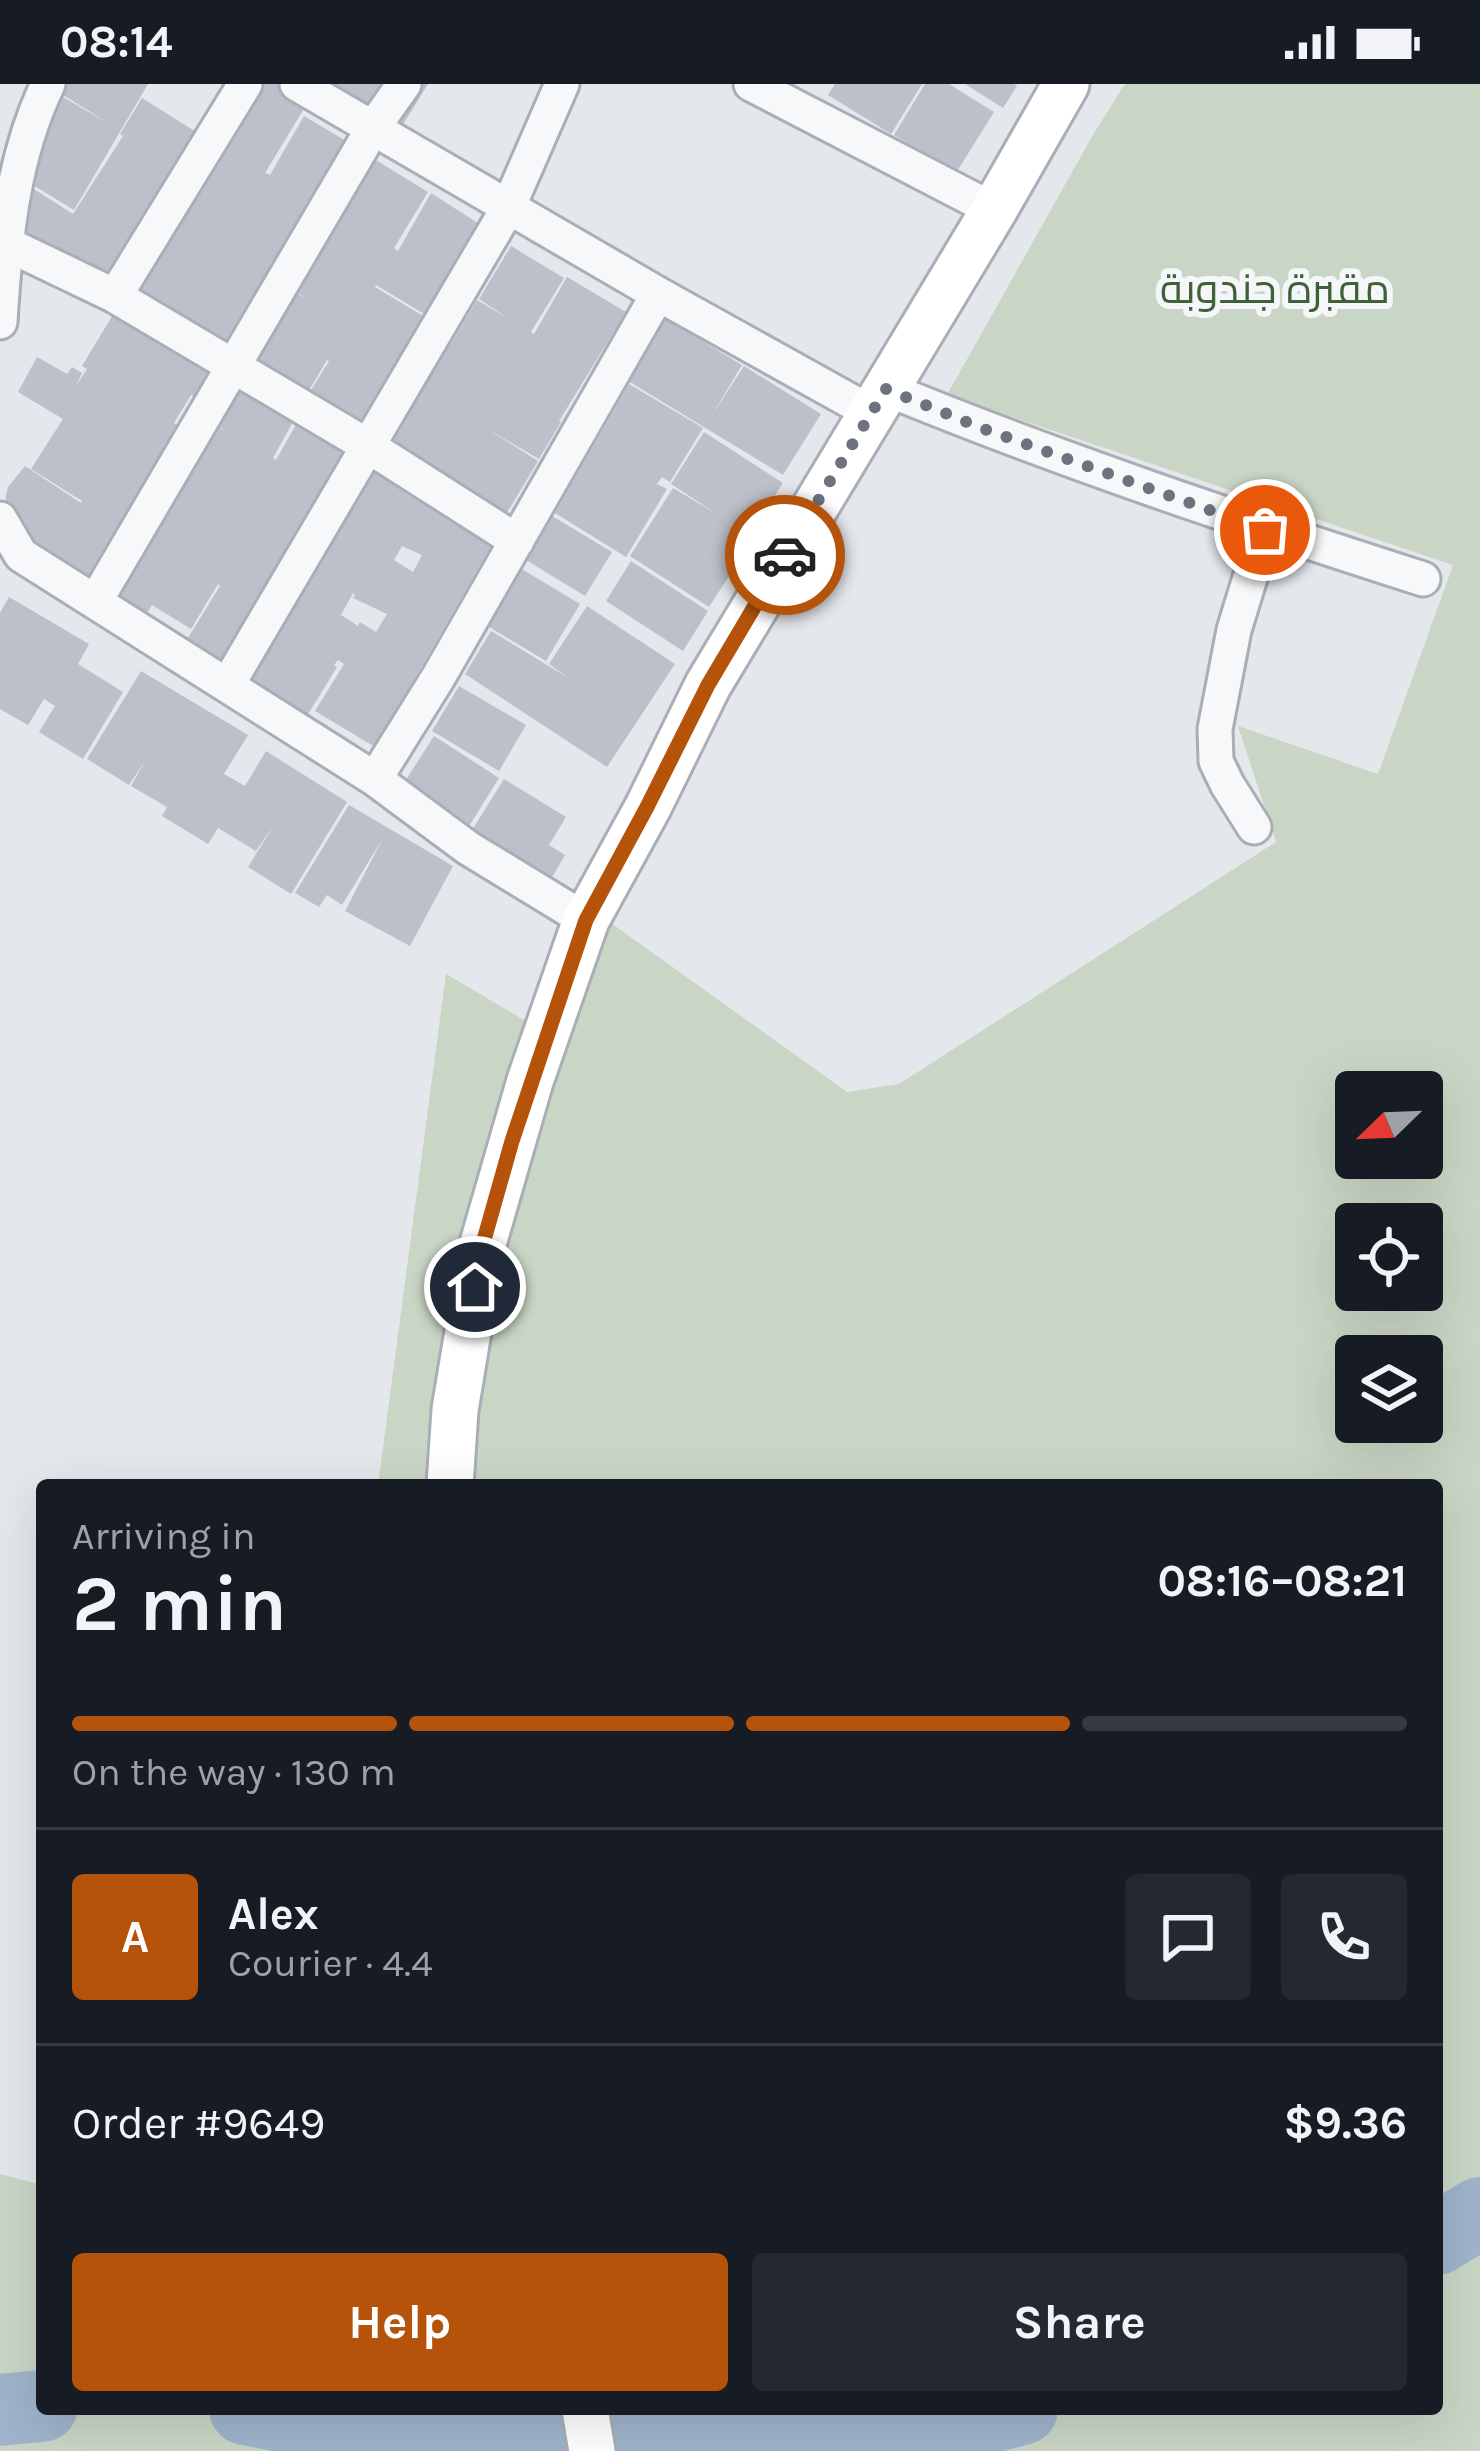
<!DOCTYPE html>
<meta charset="utf-8">
<style>
:root{--surface:#171b24;--page:#242831;--text:#f1f3f6;--muted:#9ea1a6;--line:#363941;--accent:#b45309}
body{margin:0;font-family:Karla,Cairo,sans-serif;background:var(--page);color:var(--text);height:100vh;display:flex;flex-direction:column;font-size:45px;white-space:nowrap}
*{box-sizing:border-box;margin:0}
p{font-size:39px;color:var(--muted)}
.icon{flex:none;width:66px;height:66px;fill:none;stroke:currentColor;stroke-width:2;stroke-linecap:round;stroke-linejoin:round}
.map{position:relative;flex:1;overflow:hidden}
.panel{position:absolute;left:36px;top:1395px;width:1407px;height:936px;display:flex;flex-direction:column;background:var(--surface);border-radius:12px;box-shadow:0 12px 48px #0002}
.panel>*{flex:none}
.needle{width:78px;rotate:247deg}
.buttons{position:absolute;left:1335px;top:987px;display:grid;gap:24px}
.buttons a{display:grid;place-items:center;width:108px;height:108px;border-radius:12px;background:var(--surface);box-shadow:0 12px 48px #0002;font-size:60px}
.pin{position:absolute;display:grid;place-items:center;width:102px;height:102px;color:#fff;margin:-51px;border:6px solid #fff;border-radius:50%;box-shadow:0 3px 12px #0007}
.courier{position:absolute;display:grid;place-items:center;width:120px;height:120px;margin:-60px;border:9px solid #b45309;border-radius:50%;background:#fff;color:#222;box-shadow:0 3px 15px #0007}
.headline em{font-style:normal;font-weight:700}
.headline div{display:flex;flex-direction:column-reverse}
.headline{display:flex;align-items:center;justify-content:space-between;height:204px;padding:0 36px}
h1{font-size:78px;font-weight:700;line-height:90px}
.bar{display:grid;grid-template-columns:repeat(4,1fr);gap:18px 12px;align-content:center;height:144px;padding:0 36px}
.bar i{height:15px;border-radius:9px;background:var(--line)}
.bar .selected{background:var(--accent)}
.bar p{grid-column:span 4}
.line{display:flex;align-items:center;gap:30px;padding:0 36px;border-top:3px solid var(--line)}
.line div{flex:1}
.round{display:grid;place-items:center;flex:none;width:126px;height:126px;border-radius:12px;background:var(--page)}
.primary-button{display:flex;gap:24px;margin-top:auto;padding:24px 36px}
.primary-button a{flex:1;height:138px;border-radius:12px;background:var(--accent);color:#fff;font-size:48px;font-weight:700;line-height:138px;text-align:center}
.primary-button a+a{background:var(--page);color:var(--text)}
.status{display:flex;justify-content:space-between;align-items:center;height:84px;padding:0 60px;background:var(--surface);direction:ltr}
.status svg{height:33px;fill:currentColor}
.map>svg:first-child{display:block}
.green{fill:#c9d6c5;fill-rule:evenodd}
.lines{fill:none;stroke-linecap:round;stroke-linejoin:round}
.river{stroke:#9fb4cc;stroke-width:72}
.building{fill:#bbc0ca;fill-rule:evenodd}
.street-casing{stroke:#a9aeb7;stroke-width:39}
.secondary-casing{stroke:#a9aeb7;stroke-width:51}
.street{stroke:#f7f8fa;stroke-width:33}
.secondary{stroke:#fff;stroke-width:45}
.done{stroke:#6c737f;stroke-width:12;stroke-dasharray:0 21.6}
.route{stroke:#b45309;stroke-width:15}
.labels{text-anchor:middle;dominant-baseline:central;stroke-width:12;stroke-linejoin:round;paint-order:stroke}
.park-label{font-size:42px;fill:#3f6138;stroke:#f4f6f9}
</style>
<div class="status"><b>08:14</b><svg viewBox="0 0 49 12"><path d="M0 12V9h3v3zM5 12V6h3v6zM10 12V3h3v9zM15 12V0h3v12zM26 1h20v11H26zM47 4h2v5h-2z"/></svg></div>
<div class="map">
<svg width="1480" height="2367" viewBox="0 0 1480 2367">
<rect width="100%" height="100%" fill="#e4e7ec"/>
<!-- green -->
<path class="green" d="M1125,0H1480V2367H0V2090L42,2101V2325H1437V1401H378L446,890L551,952L600,831L847,1008L899,1000L1276,758L1238,642L1378,690L1453,481L947,311L1094,49ZM1356,1008H1422V1074H1356ZM1356,1140H1422V1206H1356ZM1356,1272H1422V1338H1356Z"/>
<g class="lines">
<!-- river -->
<path class="river" d="M1437,2155L1480,2129
M245,2325L382,2352L530,2359L949,2344L1022,2325
M0,2326L42,2322"/>
</g>
<!-- building -->
<path class="building" d="M58,0H148L74,126L28,98L54,8L113,42L55,6Z
M247,0H279L308,18L265,89L270,91L304,32L356,63L233,279L117,211Z
M323,0H428L399,47Z
M835,0H922L891,50L828,11Z
M925,0H949L994,28L956,89L894,51Z
M965,0H1014L1017,2L1003,24Z
M142,14L201,51L111,208L14,154L26,100L73,130L123,52L120,50Z
M366,70L428,108L394,164L398,167L431,109L487,145L434,236L376,201L375,203L435,239L362,358L302,321L329,277L327,276L301,320L240,284L285,203L309,216L285,201Z
M511,162L564,194L531,248L534,250L567,193L626,228L559,337L561,338L539,375L484,343L538,377L499,442L372,365L445,256L451,260L477,216L512,237L479,215Z
M120,219L227,284L205,319L191,311L174,339L192,350L93,511L16,454L5,423L6,411L8,403L25,382L81,419L82,417L31,385L63,335L18,308L37,273L67,290L72,283L82,289L76,302L87,285L82,282Z
M666,235L742,281L711,333L744,282L821,330L783,391L628,297Z
M243,292L300,325L273,374L276,376L302,330L360,363L228,589L183,562L220,502L218,500L191,545L152,521L143,536L113,517L167,429L213,340L227,348L216,340Z
M629,300L703,344L670,398L662,393L657,400L667,405L626,473L555,429Z
M704,348L783,399L748,452L753,455L709,523L630,472L673,404L720,432L671,400Z
M369,371L500,447L375,663L315,627L344,580L338,576L334,581L337,583L307,632L246,594ZM402,462L422,471L413,488L394,476ZM353,509L355,511L353,514L387,530L376,548L360,538L358,542L341,531Z
M552,432L612,468L585,512L526,476Z
M631,477L708,527L683,567L606,517Z
M520,484L580,520L546,577L486,541Z
M9,513L89,560L78,580L123,608L83,675L39,648L55,622L44,615L28,641L0,625V529Z
M587,522L675,580L607,683L465,590L491,547L570,595L549,580Z
M141,587L248,651L224,690L245,702L266,667L347,718L291,810L248,783L274,741L256,767L218,744L208,760L162,732L167,723L131,702L145,677L129,701L87,675Z
M459,602L526,641L499,687L432,647Z
M434,652L499,694L466,747L400,705Z
M504,695L566,733L549,761L565,771L548,800L469,751Z
M349,721L453,782L410,862L345,827L383,754L342,821L327,811L319,823L295,809Z"/>
<g class="lines">
<defs>
<path id="street" d="M297,0L658,210L872,329
M751,0L994,126
M5,159L115,212L368,362L517,457
M115,212L245,0
M0,238C5,157 12,74 48,0
M887,305C1062,377 1242,437 1423,495
M0,435L21,471L375,695L468,764L586,836
M95,518L373,44L404,0
M228,600L508,124L562,0
M375,695L439,592L658,210
M1254,743L1227,700L1216,677L1215,645L1234,546L1265,445"/>
<path id="secondary" d="M450,1401L455,1326L482,1163L530,997L586,836L648,723L708,601L994,126L1066,0
M585,2325L592,2367"/>
</defs>
<!-- street casing -->
<use href="#street" class="street-casing"/>
<!-- secondary casing -->
<use href="#secondary" class="secondary-casing"/>
<!-- street -->
<use href="#street" class="street"/>
<!-- secondary -->
<use href="#secondary" class="secondary"/>
</g>
<g class="lines">
<!-- done -->
<path class="done" d="M785,471L886,305L984,345L1265,446"/>
<!-- route -->
<path class="route" d="M475,1203L482,1163L512,1057L586,836L647,723L708,601L785,471"/>
</g>
<g class="labels">
<!-- park labels -->
<g class="park-label">
<text x="1275" y="205">مقبرة جندوبة</text>
</g>
</g>
</svg>
<div class="buttons">
<a><svg class="needle" viewBox="-14 -14 28 28"><path d="M0-13l5 13h-10z" fill="#e53935"/><path d="M0 13l5-13h-10z" fill="#9ea1a6"/></svg></a>
<a><svg class="icon" aria-label="locate" viewBox="0 0 24 24"><circle cx="12" cy="12" r="6"/><path d="M12 2v4M12 18v4M2 12h4M18 12h4"/></svg></a>
<a><svg class="icon" aria-label="layers" viewBox="0 0 24 24"><path d="M12 4l9 5-9 5-9-5zM3 14l9 5 9-5"/></svg></a>
</div>
<div class="pin" style="left:1265px;top:446px;background:#ea580c"><svg class="icon" aria-label="bag" viewBox="0 0 24 24"><path d="M5 8h14l-1 12H6zM9 8a3 3 0 0 1 6 0"/></svg></div>
<div class="pin" style="left:475px;top:1203px;background:#1f2937"><svg class="icon" aria-label="home" viewBox="0 0 24 24"><path d="M3 11l9-7 9 7M6 9v11h12V9"/></svg></div>
<div class="courier" style="left:785px;top:471px"><svg class="icon" aria-label="car" viewBox="0 0 24 24"><path d="M5 17H2v-5l4-1 3-4h7l3 4 3 1v5h-3M9 17h6M6 11h13"/><circle cx="7" cy="17" r="2"/><circle cx="17" cy="17" r="2"/></svg></div>
<section class="panel">
<div class="headline"><div><h1>2 min</h1><p>Arriving in</p></div><em>08:16–08:21</em></div>
<div class="bar"><i class="selected"></i><i class="selected"></i><i class="selected"></i><i></i><p>On the way · 130 m</p></div>
<div class="line" style="height:216px"><b class="round" style="background:var(--accent);color:#fff">A</b><div><b>Alex</b><p>Courier · 4.4</p></div><a class="round"><svg class="icon" aria-label="chat" viewBox="0 0 24 24"><path d="M4 5h16v11H9l-5 4z"/></svg></a><a class="round"><svg class="icon" aria-label="phone" viewBox="0 0 24 24"><path d="M5 4h4l2 5-3 2q2 4 5 5l2-3 5 2v4C11 20 4 13 5 4z"/></svg></a></div>
<div class="line" style="height:156px"><div>Order #9649</div><b>$9.36</b></div>
<div class="primary-button"><a>Help</a><a>Share</a></div>
</section>
</div>
